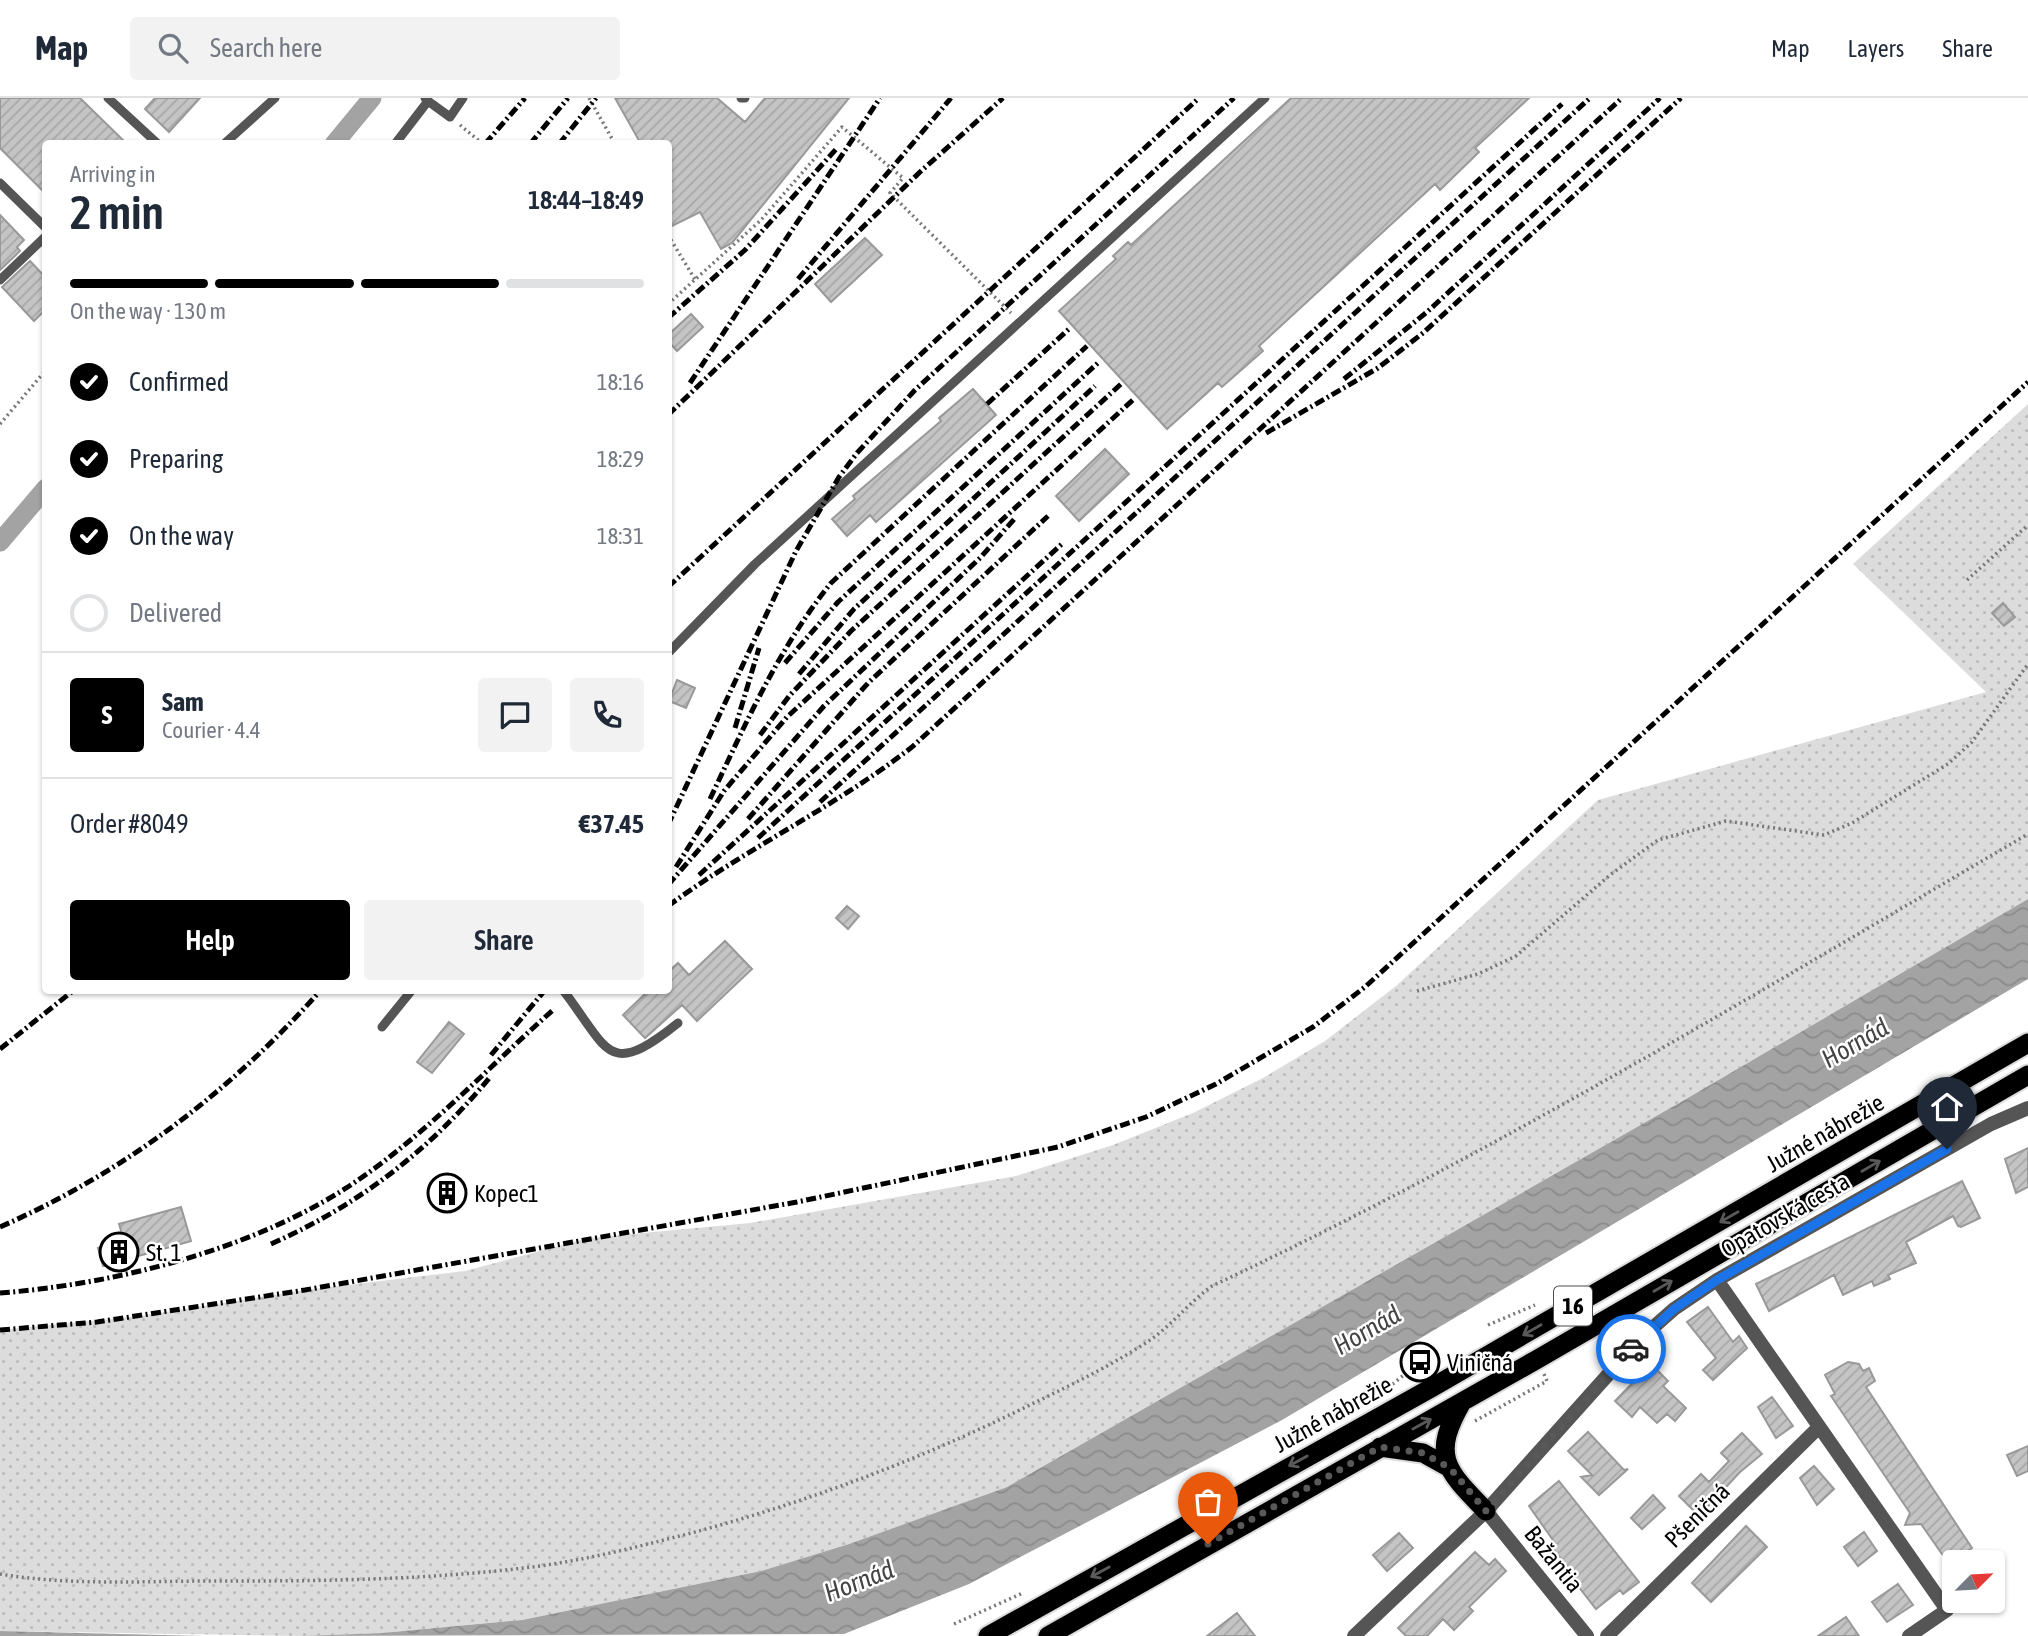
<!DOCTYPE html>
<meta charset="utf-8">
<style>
:root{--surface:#fff;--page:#f2f2f3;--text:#1f2937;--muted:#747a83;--line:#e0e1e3;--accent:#000}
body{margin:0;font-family:"Asap Condensed",sans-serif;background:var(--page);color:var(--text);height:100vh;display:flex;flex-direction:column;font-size:26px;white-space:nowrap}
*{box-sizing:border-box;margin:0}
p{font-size:23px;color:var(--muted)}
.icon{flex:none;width:38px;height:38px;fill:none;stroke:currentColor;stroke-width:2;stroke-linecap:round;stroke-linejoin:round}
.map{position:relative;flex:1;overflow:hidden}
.drawer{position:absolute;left:42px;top:42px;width:630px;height:854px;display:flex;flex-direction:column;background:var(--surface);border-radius:7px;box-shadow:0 2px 5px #0004}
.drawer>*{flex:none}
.needle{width:46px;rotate:66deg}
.controls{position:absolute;left:1942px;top:1452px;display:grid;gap:14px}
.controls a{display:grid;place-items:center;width:63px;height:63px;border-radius:7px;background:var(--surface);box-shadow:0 2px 5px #0004;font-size:35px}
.pin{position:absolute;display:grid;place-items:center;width:60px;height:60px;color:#fff;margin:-72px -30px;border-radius:50% 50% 50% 0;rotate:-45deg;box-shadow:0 0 7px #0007}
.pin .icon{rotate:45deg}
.courier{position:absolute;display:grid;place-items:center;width:70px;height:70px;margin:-35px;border:5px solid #1a73e8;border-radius:50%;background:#fff;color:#222;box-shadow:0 2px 9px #0007}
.overview em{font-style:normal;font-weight:600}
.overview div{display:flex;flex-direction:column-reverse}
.overview{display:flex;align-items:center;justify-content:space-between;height:119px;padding:0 28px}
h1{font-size:46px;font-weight:600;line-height:52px}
.bar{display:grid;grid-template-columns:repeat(4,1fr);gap:10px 7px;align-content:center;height:84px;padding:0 28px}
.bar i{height:9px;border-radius:5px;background:var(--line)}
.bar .current{background:var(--accent)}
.bar p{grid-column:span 4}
.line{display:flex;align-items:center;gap:18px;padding:0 28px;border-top:2px solid var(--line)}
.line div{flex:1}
.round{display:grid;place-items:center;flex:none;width:74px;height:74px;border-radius:7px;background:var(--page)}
ol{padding:0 28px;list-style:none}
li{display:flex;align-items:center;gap:21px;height:77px}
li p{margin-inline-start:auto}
li .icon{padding:7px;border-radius:50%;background:var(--accent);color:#fff;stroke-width:4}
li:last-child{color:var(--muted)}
li i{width:38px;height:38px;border:4px solid var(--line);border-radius:50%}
.button{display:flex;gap:14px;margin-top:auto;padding:14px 28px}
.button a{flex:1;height:80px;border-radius:7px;background:var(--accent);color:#fff;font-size:28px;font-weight:600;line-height:80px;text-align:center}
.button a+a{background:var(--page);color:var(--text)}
header{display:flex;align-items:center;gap:42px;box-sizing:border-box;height:98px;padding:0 35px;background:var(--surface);border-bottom:2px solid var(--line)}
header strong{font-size:33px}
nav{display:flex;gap:38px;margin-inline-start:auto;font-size:24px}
.search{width:490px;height:63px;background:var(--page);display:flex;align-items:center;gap:18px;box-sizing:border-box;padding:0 24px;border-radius:7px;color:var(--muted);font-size:26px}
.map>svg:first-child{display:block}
.grass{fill:url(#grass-dots)}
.water{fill:url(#water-waves)}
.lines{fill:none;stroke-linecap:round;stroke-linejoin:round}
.canal{stroke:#a3a3a3;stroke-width:19}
.building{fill:url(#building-hatch);stroke:#999;stroke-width:2}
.trunk-casing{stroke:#dbdbdb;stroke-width:23}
.path{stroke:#777;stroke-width:3.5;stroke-dasharray:2 3.5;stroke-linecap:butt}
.service{stroke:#555;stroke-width:9}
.minor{stroke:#555;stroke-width:14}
.trunk{stroke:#000;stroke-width:19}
.rail{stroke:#000;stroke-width:5;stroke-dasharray:10 3.5 2 3.5;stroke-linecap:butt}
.oneway{stroke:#595959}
.done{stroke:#595959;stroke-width:7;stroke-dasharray:0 12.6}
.route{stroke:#1a73e8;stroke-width:9}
.labels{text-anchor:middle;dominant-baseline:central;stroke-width:5;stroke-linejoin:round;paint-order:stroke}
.shield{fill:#fff;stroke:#4c4c4c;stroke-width:2}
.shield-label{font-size:23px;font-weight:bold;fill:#000}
.street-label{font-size:24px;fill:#000;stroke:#fff}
.poi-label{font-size:24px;fill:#000;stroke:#fff;text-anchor:start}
.water-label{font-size:26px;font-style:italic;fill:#444;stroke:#fff}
</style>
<header>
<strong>Map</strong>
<div class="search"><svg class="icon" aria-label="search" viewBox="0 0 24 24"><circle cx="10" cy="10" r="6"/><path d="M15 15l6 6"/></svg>Search here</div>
<nav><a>Map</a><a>Layers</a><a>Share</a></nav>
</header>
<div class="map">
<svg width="2028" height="1538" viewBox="0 0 2028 1538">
<defs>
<pattern id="grass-dots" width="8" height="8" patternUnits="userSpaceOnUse" patternTransform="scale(1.75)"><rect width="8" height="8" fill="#dcdcdc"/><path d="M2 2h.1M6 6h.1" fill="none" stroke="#bbb" stroke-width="1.8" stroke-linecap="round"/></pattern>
<pattern id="water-waves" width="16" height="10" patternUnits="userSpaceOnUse" patternTransform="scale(1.75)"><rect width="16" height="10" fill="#a3a3a3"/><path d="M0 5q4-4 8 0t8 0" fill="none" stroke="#8b8b8b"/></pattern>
<pattern id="building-hatch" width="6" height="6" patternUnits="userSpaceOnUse" patternTransform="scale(1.75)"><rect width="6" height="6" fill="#c4c4c4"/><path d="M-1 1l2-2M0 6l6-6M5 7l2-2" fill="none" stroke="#a7a7a7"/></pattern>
</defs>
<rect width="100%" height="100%" fill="#fff"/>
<!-- grass -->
<path class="grass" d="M2028,306V801L1686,1001L1007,1389L849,1446L761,1473L522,1522L382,1535L302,1538L0,1533V1232L140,1218L305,1192L465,1173L589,1140L750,1125L1016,1078L1113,1047L1193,1015L1263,980L1325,943L1396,888L1598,702L1986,594L1853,466Z"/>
<!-- water -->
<path class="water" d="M2028,801V881L1282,1322L969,1486L844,1536L302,1538L382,1535L522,1522L761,1473L849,1446L1007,1389L1686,1001Z
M0,1533L203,1538H0Z"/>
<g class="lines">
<!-- canal -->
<path class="canal" d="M334,46L372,0
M0,444L46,390"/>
</g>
<!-- building -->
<path class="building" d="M0,0H80L127,46H46V96L0,50Z
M155,0H200L169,34L145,11Z
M615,0H717L745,24L765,0H849L732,145L721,151L700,114L668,130V46H641Z
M1291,0H1529L1475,50L1479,54L1440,92L1435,86L1259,248L1263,253L1222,289L1218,285L1167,331L1059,213L1116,161L1113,158L1128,144L1131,147Z
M0,117L24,142L17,149L20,153L0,172Z
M865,140L882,157L831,204L815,186Z
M30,163L46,180V211L34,223L2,189Z
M691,216L703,229L677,253L668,243V237Z
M973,291L996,317L876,424L870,417L847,438L832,421L855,401L853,398L941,323L939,320Z
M1105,351L1129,376L1079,423L1056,398Z
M2003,505L2015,519L2004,528L1992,515Z
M677,582L695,590L686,610L669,603Z
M847,808L859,818L848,831L836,820Z
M725,843L752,871L697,923L682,907L645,940L623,917L649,892H668V874L678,865L689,877Z
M449,924L464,936L432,975L417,964Z
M2028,1050V1089L2016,1095L2005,1061Z
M1962,1083L1980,1120L1961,1129L1958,1128L1953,1118L1906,1144L1916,1165L1888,1177L1890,1181L1874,1188L1872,1183L1843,1197L1834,1177L1769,1213L1756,1186Z
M181,1109L191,1143L103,1168L98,1150L124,1143L119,1126Z
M1708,1209L1733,1244L1739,1238L1747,1250L1713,1282L1703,1272L1716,1260L1687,1224Z
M1848,1264L1859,1266L1863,1273L1869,1270L1875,1283L1866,1289L1972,1450L1949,1466L1921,1426L1905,1427L1910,1415L1831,1298L1835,1296L1825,1277Z
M1651,1266L1668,1283L1663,1288L1686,1310L1675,1323L1667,1316L1657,1325L1640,1309L1632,1319L1615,1303Z
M1772,1299L1793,1328L1776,1340L1758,1309Z
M1588,1334L1624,1372L1628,1371L1599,1397L1581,1379L1592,1377L1568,1353Z
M1742,1335L1762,1356L1740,1374L1699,1418L1679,1398L1701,1376L1709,1384L1729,1363L1721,1355Z
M2028,1348V1373L2017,1378L2007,1357Z
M1814,1368L1834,1391L1817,1407L1800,1380Z
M1559,1383L1639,1484L1623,1496L1620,1492L1596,1511L1578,1488L1581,1486L1551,1448L1555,1445L1529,1408Z
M1653,1397L1665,1410L1642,1431L1631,1420Z
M1746,1428L1767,1449L1711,1504L1692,1485Z
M1864,1434L1877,1453L1858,1468L1844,1449Z
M1399,1435L1413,1450L1387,1473L1373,1457Z
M1475,1454L1489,1467L1495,1461L1506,1473L1469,1509L1473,1513L1454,1532L1443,1521L1427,1538H1406L1398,1530Z
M1898,1486L1913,1507L1887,1524L1872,1504Z
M1237,1515L1255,1538H1207Z
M1846,1519L1859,1538H1818Z"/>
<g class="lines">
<defs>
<path id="trunk" d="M1462,1304C1431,1358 1445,1371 1486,1413
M1380,1349L1423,1355L1450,1370
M988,1538L1433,1289L2028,945
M1048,1538L1536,1262L2028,977"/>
</defs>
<!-- trunk casing -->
<use href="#trunk" class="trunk-casing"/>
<!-- path -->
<path class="path" d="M589,0L615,46
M460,27L483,46
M668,137L696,183
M668,206L761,122L842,29L903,80L890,95L1011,215
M0,326L46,272
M1967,482L2028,427
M1417,893L1478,876L1516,858L1610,777L1658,742L1726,723L1824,737L1852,725L1948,666L1972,644L2028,566
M1488,1227L1535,1207
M1384,1293L1420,1264
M1475,1323L1547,1283L1544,1276
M0,1476C77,1489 159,1482 237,1483C336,1483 434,1481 532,1469C587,1462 641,1448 695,1434C814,1402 926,1359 1036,1304C1073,1286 1110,1268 1144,1246C1169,1231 1188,1205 1212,1188C1493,1056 1760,893 2028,736
M954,1526L1023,1495"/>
<!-- service -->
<path class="service" d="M108,0L158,46
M741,0H745
M428,3L450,19L463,0
M224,46L275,0
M395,46L428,3L425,0
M0,85L46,130
M0,182L46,138
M668,555L755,466L1265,0
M563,892C609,952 607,982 678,925
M382,929L412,892"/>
<!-- minor -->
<path class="minor" d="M1717,1182L1947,1512L1909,1538
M1486,1413L1587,1538
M1354,1538L1486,1413L1640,1241L1674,1211L1717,1182L1991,1026L2028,1010
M1607,1538L1819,1329"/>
<!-- trunk -->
<use href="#trunk" class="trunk"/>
<!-- rail -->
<path class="rail" d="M485,46L525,0
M530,46L568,0
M559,46L596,0
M798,181L951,0
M668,220L745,152L838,49
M1344,281L1427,214L1660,0
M690,285L880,0
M987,306L1070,230
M668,317L920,74L1003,0
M1266,335L1378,270L1423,235L1681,0
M668,489L1199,0
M785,565L838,504L1100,263
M799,576L854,511L1095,288
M735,630L759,550
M760,637L790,597L851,533L1121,286
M710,701C746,625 778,551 831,485L1087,248
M820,704L1590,0
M748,721L868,585L1048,418
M668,727L796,453L839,379L857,355L915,292L1234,0
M758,740L1562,6
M676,769L724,693L787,619L1135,300
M699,777L1063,445
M668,787L824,608L981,459L1016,419
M668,808C747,750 835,709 912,649L1622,0
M0,951L74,892
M491,957L545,892
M0,1129C125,1074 230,994 321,892
M271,1146C359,1107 430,1052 491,978
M0,1195C119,1186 263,1149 361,1080C430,1032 490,968 553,912
M0,1232L97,1224L305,1192L797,1104L1058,1049L1146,1019L1216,986L1313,929L1365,889L2028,284"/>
</g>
<!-- one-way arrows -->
<defs><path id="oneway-shaft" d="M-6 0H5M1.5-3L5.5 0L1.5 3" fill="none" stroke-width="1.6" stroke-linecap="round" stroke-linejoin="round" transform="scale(1.75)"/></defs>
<g class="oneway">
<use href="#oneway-shaft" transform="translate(1871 1068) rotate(-30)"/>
<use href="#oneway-shaft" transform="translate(1729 1119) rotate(150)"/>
<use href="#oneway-shaft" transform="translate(1663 1188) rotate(-30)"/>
<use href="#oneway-shaft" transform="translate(1532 1232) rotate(150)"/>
<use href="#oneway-shaft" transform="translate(1422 1326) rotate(-29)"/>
<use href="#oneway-shaft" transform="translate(1298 1363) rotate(151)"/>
<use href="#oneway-shaft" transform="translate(1100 1474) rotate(151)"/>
</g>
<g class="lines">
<!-- done -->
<path class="done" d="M1208,1446L1380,1349L1423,1355L1450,1370L1486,1413L1631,1251"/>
<!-- route -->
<path class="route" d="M1631,1251L1674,1211L1717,1182L1947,1051"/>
</g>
<!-- icons -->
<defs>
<symbol id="building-ring" viewBox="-11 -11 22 22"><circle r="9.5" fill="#fff" stroke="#000" stroke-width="1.5"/><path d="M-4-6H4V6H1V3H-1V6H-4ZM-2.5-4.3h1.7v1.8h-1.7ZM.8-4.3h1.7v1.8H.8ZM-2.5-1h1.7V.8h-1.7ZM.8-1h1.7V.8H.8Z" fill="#000"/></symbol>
<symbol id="bus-ring" viewBox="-11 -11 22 22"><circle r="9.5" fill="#fff" stroke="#000" stroke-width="1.5"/><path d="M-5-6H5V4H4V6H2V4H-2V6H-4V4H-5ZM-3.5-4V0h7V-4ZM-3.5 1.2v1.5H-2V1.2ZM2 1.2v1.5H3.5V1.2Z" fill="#000"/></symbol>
</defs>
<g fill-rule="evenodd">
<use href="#building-ring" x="425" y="1073" width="44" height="44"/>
<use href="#building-ring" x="97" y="1132" width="44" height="44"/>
<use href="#bus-ring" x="1398" y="1242" width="44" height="44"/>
</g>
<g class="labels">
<!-- shield labels -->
<rect class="shield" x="1554" y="1188.5" width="38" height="39" rx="5"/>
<g class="shield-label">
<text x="1573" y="1208">16</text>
</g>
<!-- street labels -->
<g class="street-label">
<text transform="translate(1825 1035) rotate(-30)">Južné nábrežie</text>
<text transform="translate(1785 1117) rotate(-30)">Opatovská cesta</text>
<text transform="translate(1333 1316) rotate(-29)">Južné nábrežie</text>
<text transform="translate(1697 1417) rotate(-45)">Pšeničná</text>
<text transform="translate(1554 1461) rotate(51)">Bažantia</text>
</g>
<!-- poi labels -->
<g class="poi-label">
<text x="474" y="1095">Kopec1</text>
<text x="146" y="1154">St. 1</text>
<text x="1447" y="1264">Viničná</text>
</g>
<!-- water labels -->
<g class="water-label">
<text transform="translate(1855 945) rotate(-30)">Hornád</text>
<text transform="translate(1367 1232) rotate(-30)">Hornád</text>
<text transform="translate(859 1483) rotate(-21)">Hornád</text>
</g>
</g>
</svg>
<div class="controls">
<a><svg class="needle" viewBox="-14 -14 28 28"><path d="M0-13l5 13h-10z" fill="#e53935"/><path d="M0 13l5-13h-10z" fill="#747a83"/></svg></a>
</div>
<div class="pin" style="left:1208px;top:1446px;background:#ea580c"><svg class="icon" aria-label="bag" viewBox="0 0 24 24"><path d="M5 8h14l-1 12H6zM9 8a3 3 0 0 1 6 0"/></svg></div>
<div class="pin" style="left:1947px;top:1051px;background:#1f2937"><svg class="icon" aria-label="home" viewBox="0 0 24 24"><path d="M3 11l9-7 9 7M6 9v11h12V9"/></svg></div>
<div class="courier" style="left:1631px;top:1251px"><svg class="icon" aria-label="car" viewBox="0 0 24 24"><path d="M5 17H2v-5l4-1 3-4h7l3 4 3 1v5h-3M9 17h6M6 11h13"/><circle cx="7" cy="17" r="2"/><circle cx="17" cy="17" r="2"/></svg></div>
<section class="drawer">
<div class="overview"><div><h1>2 min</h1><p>Arriving in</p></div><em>18:44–18:49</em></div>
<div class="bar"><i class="current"></i><i class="current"></i><i class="current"></i><i></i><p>On the way · 130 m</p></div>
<ol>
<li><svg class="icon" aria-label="check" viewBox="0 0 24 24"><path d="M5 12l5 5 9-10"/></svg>Confirmed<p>18:16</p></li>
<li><svg class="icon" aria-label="check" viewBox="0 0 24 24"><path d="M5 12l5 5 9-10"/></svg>Preparing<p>18:29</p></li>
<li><svg class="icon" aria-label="check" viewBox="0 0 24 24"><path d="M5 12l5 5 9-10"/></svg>On the way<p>18:31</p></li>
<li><i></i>Delivered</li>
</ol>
<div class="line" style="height:126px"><b class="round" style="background:var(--accent);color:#fff">S</b><div><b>Sam</b><p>Courier · 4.4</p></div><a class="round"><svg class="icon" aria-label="chat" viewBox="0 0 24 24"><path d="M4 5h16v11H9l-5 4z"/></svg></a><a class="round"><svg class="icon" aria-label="phone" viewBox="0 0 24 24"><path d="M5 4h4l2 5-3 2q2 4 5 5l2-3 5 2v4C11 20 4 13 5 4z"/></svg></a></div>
<div class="line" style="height:91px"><div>Order #8049</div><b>€37.45</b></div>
<div class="button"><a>Help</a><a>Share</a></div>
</section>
</div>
